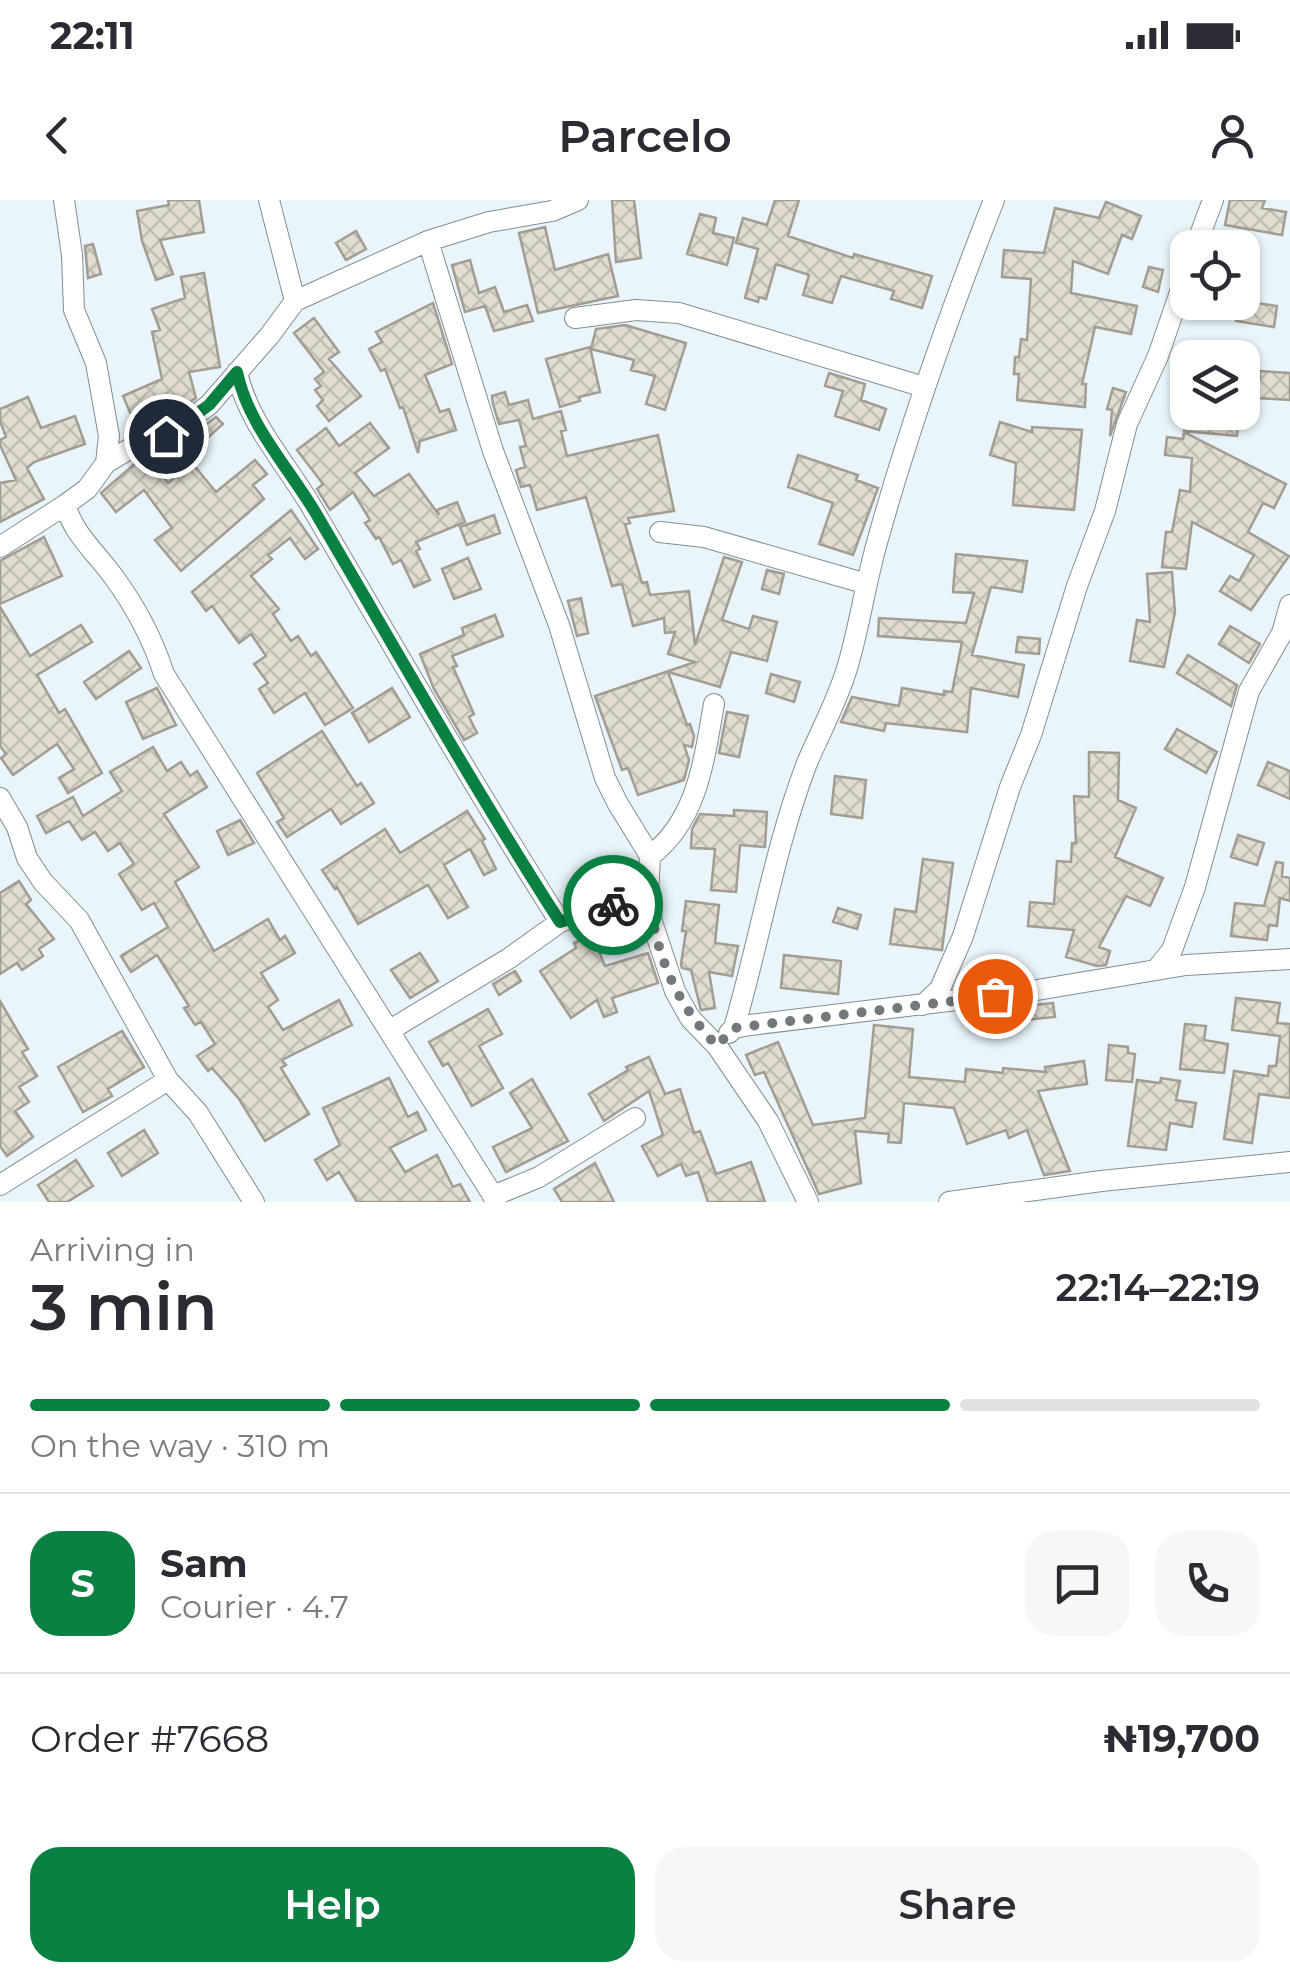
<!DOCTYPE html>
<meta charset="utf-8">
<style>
:root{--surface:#fff;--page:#f7f7f7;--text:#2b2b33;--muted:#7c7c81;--line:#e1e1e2;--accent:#0b8043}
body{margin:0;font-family:Montserrat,sans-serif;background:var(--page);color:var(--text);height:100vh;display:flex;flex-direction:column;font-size:38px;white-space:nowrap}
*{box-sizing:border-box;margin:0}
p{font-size:32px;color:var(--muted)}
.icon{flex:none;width:55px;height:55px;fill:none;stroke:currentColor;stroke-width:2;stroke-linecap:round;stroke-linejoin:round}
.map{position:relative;height:1002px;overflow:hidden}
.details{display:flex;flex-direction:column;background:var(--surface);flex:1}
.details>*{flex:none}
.buttons{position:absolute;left:1170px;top:30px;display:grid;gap:20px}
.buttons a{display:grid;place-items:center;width:90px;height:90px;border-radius:20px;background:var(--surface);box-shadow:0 2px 8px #0004;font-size:50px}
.pin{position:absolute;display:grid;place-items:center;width:85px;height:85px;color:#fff;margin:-42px;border:5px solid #fff;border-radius:50%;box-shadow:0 2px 10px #0007}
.courier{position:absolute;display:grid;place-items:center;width:100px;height:100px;margin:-50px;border:8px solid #0b8043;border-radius:50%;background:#fff;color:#222;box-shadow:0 2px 12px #0007}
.headline em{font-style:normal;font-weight:600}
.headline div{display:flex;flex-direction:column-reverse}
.headline{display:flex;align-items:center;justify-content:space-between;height:170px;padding:0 30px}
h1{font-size:65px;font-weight:600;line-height:75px}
.bar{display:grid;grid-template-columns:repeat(4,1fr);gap:15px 10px;align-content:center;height:120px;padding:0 30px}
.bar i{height:12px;border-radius:8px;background:var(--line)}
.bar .current{background:var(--accent)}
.bar p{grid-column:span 4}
.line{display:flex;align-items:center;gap:25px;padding:0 30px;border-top:2px solid var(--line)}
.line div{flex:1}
.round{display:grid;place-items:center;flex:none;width:105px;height:105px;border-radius:30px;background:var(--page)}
.cta{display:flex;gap:20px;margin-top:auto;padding:20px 30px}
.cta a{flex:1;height:115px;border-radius:30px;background:var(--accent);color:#fff;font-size:40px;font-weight:600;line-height:115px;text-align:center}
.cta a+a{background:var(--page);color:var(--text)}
.status{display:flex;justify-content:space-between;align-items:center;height:70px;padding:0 50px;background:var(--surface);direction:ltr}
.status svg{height:28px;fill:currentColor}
header{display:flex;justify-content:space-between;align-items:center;height:130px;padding:0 30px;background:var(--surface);font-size:45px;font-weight:600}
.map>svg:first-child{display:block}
.building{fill:url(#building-cross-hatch);stroke:#a29d93;stroke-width:2.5}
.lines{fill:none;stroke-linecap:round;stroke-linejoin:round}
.minor-casing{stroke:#838e93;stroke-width:22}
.minor{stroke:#fff;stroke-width:20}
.done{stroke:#71797c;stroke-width:10;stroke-dasharray:0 18}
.route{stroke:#0b8043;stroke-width:12}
</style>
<div class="status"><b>22:11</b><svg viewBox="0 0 49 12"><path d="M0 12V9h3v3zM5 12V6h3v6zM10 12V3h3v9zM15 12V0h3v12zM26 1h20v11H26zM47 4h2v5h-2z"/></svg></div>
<header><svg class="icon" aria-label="back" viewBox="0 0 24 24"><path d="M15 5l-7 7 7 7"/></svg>Parcelo<svg class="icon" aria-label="person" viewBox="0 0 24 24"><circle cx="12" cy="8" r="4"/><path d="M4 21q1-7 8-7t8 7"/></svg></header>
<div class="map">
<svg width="1290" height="1002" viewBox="0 0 1290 1002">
<defs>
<pattern id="building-cross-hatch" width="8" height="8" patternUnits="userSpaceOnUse" patternTransform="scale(2.5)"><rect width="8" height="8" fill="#e2dcd2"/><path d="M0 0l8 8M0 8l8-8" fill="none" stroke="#c2bdb5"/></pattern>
</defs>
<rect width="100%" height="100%" fill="#e9f5fb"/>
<!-- building -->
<path class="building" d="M168,0H199L204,32L160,40L173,74L156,80L142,41L137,11L169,5Z
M612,0H634L641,58L616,62Z
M775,0H799L788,36L853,58L854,54L932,76L922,108L891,99L894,91L841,76L832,103L803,95L809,75L776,64L766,99L759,97L758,102L745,98L758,49L736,43L743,18L767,25Z
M1230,0H1265L1262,8L1286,12L1282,35L1225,25Z
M1106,2L1141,16L1132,39L1122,35L1108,74L1073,61L1071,93L1137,106L1131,134L1095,127L1082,184H1086L1085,207L1017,200L1019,174H1014L1015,157H1019L1021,139L1027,140L1031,79L1002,77L1004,50L1044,53L1055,8L1099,18Z
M700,14L716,18L713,33L734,38L727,65L687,54Z
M545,27L555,70L608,54L618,96L538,113L519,33Z
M356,31L366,49L346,60L336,43Z
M93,44L101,74L88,78L85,46Z
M470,60L479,93L495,87L504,112L527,105L533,121L494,131L485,106L465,112L452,65Z
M1149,67L1163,70L1158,92L1143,87Z
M204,73L220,167L189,172L196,198L188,203L134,222L123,196L162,179L152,132L160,130L152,109L185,98L181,77Z
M1242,101L1277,106L1274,127L1236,121L1239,102Z
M433,103L452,164L425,175L440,212L449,209L456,230L420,241L418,253L403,207L400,208L385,169L381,171L369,149L382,142L376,132Z
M314,118L339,152L329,159L361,196L329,221L317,206L323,200L315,190L321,186L315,179L324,172L294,133Z
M625,125L686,143L665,210L646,204L655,176L631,170L634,160L591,149L596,129Z
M590,147L600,192L579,197L580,201L560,207L546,159Z
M1260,171L1290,173V200L1242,197V176L1260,179Z
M829,173L865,184L861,200L886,209L879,230L835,216L843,191L825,186Z
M1113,188L1126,192L1110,236L1112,210L1107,209Z
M505,192L509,205L528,200L533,219L561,211L566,230L561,231L567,256L658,235L674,311L628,318L630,323L625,324L642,383L647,382L650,395L689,391L695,445L724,357L742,362L722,420L749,429L753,416L777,422L767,461L731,452L720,487L668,472L687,525L690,524L694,536L692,547L684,545L689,560L684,580L638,595L628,568L622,570L595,496L695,462L668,454L675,432L665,433L664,418L633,426L622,384L612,386L586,297L537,310L530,285L521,287L516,270L525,267L520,247L526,246L519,220L499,224L493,204L492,196Z
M28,197L41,228L75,216L85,244L34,262L27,268L44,299L0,322V283L16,280L0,245V240L6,237L0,221V209Z
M1186,212H1239L1237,236L1184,231Z
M216,217L223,224L194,250L185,240Z
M1000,222L1032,232V227L1082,230L1074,310L1013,305L1016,263L990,255Z
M370,223L389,248L355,273L374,296L409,274L439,315L437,310L457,302L465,322L416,342L420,349L416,351L430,380L414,387L401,360L393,364L379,337L376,339L365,323L370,320L353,292L330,310L317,289L323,284L297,250L326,228L339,246Z
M1184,232L1286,284L1274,308L1263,303L1248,332L1289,356L1251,410L1220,391L1230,376L1239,381L1254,355L1192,322L1186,369L1162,367L1166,332H1172L1180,290L1190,292L1192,258L1165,255L1167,237L1183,239Z
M798,255L858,275L856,280L878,288L853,355L819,344L833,303L788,287Z
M147,257L168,283L192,263L216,292L255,260L267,274L253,285L264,299L181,371L155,340L172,328L144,290L116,312L101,293L139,260Z
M291,310L318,349L305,359L290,338L268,355L272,359L251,376L279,409L273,414L291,441L298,436L311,456L316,452L353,508L325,525L305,493L274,513L259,489L268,483L254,464L266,456L251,434L239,443L212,406L206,411L192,392Z
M494,315L500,333L467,345L460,327Z
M44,337L62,376L0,404V361Z
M956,354L1027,361L1022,392L991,387L972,455L1024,465L1018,497L971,488L967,532L886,523L884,531L841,522L852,497L899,506L902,488L944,495V491L952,492L962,442L878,436L879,418L966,423L974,393L953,392Z
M468,358L481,389L454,399L442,369Z
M767,370L784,374L779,394L762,389Z
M1172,372L1175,412L1164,467L1130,461L1137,420L1150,422L1147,374Z
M581,398L588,433L577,436L568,401Z
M0,407L30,456L81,425L92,442L37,475L59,513L65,509L102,573L68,593L59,578L74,569L57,544L13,575L1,558L6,554L0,546Z
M495,415L503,436L452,456L457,466L453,467L474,514L469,517L477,533L464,540L434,489L420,454L464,435L462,428Z
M1230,426L1260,444L1249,463L1219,444Z
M1018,437L1040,439L1039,454L1016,452Z
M129,451L141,468L96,499L84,482Z
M1188,455L1237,485L1231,506L1177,473Z
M771,474L800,482L794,502L766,493Z
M157,488L176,525L143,539L126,502Z
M392,488L410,517L369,542L352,513Z
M727,512L748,516L739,557L719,553Z
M1177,529L1217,552L1206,573L1165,549Z
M322,531L357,586L361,583L374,603L341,624L331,609L287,637L277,622L284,618L257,573Z
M153,547L167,571L181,562L190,576L197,571L207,587L164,614L199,667L175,682L214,751L268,719L280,740L285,736L295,753L261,773L278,800L268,807L283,830L339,800L352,825L282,860L286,865L281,868L309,914L265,941L239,899L212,868L208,871L197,856L215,844L201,822L195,825L184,808L189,806L157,755L131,772L121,756L168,727L154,703L142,710L119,674L134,664L120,643L108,651L95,632L82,640L69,621L46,633L37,616L73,597L83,616L122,591L110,572Z
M1089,552L1119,553L1118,600L1136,608L1115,657L1163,678L1150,706L1126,696L1099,747L1110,751L1106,765L1097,766L1066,757L1074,730L1028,726L1030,702L1054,704L1057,661L1071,662L1072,643H1076L1074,596L1089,597Z
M1268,562L1290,571V599L1258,585Z
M835,576L866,580L862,618L831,614Z
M734,610L767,612L765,647L740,645L736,692L711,690L715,649L691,648L692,629L700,614L734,616Z
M467,611L485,639L482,641L496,669L484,675L470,649L444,665L468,707L448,718L428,685L358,724L337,687L335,689L322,670L385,629L400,653Z
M240,620L254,643L228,655L217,631Z
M1238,635L1264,643L1257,665L1231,657Z
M923,659L953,663L942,750L890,744L895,709L916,712Z
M1276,662L1283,663L1282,676L1290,678V701L1280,698L1277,726L1269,725L1267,740L1231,736L1235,703L1264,706Z
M19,681L31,700L26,704L54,739L39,749L43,756L22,770L17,763L0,774V693Z
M686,701L719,705L715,743L738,746L732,776L709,772L715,808L701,810L691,770L682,768L681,764L686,731H682Z
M838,708L861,715L857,729L833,722Z
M592,735L605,766L648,753L658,783L612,798L617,812L604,817L597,800L571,818L540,771L576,748L574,743Z
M420,753L438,781L410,798L391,770Z
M784,755L841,761L838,794L781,788Z
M515,771L521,781L499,795L493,784Z
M1236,798L1280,803L1277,823L1290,824V898L1259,894L1252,943L1224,939L1234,871L1268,876L1269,866H1276L1280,836L1232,830Z
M0,801L28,849L22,852L37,876L19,887L29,902L15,911L33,937L7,956L0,946Z
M1053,803L1055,817L1024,820L1022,806Z
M488,809L502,834L479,846L503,888L472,906L448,863L443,866L429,842Z
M1185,824L1206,826L1204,840L1228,844L1224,873L1180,869Z
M874,825L913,829L909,877L965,882L966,869L1003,873V868L1046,872L1045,867L1084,861L1087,884L1038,891L1070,971L1044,975L1027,930L1009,938L1006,930L967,944L954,908L904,903L901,943L888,942L889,934L855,931L861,983L819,994L764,872L755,875L746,855L778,842L813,925L865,918Z
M122,831L144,867L108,889L112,896L83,912L58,867Z
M1109,845L1128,847V853L1135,854L1132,882L1106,880Z
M649,857L665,894L680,889L694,933L700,931L716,974L751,962L765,1002H708L698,972L686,976L681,964L658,976L642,946L663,935L649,891L604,921L589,894L628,870L626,867Z
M389,878L408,917L417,912L426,930L390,948L405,972L437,955L453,987L460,984L470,1002H357L339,972L327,980L315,960L340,945L323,908Z
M1161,878L1180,881L1176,900L1196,903L1192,927L1170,923L1166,950L1128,946L1137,880L1160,883Z
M532,879L568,941L506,972L493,947L532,928L510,893Z
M144,930L158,953L122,976L108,953Z
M76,960L93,986L67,1002H49L38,985Z
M595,963L614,1002H562L554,989Z"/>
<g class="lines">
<defs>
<path id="minor" d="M64,0L72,55L74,110L96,163L109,236L106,263
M269,0L295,101
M428,41L493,251L559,425L605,578L618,604L650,656L648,694L652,722L675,791L690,818L717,846L768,921L808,1002
M1195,48L1213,0
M575,118L636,110L679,113L924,187
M237,172C248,224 288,265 314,311C395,449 474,587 560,722
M660,332L704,337L867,384
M0,347L65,305
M0,598L17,627L27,658L43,682L79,720L168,880L198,913L254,1002
M650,656C698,620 704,559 714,504
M1156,770L1172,750L1195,687L1249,491L1282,433L1290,405
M923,805L940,789L963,736L1010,587L1031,535L1077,386L1105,311L1127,224L1158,156L1188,69
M734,828C760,740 774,649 807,563C821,530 838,500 848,465C860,424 866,380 878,339C910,224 950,112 994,0
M390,830L508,759L560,722L648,694
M729,833L734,828L750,825L1031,791L1186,765L1290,759
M0,985L168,880
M493,996L539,977L635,918
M497,1002L164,474C152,437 136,407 113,376C94,350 75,336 65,305L87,289L106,263L131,248L166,236L209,205L270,135L295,101L428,41L489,22L552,11L578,0
M949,1002L1101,981L1290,962"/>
</defs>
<!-- minor casing -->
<use href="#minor" class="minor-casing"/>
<!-- minor -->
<use href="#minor" class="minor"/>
</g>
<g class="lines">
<!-- done -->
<path class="done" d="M613,705L648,694C657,756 674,801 717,846L734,828L995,796"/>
<!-- route -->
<path class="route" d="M166,236L209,205L237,172C248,226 291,270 318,317C398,453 475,590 560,722L613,705"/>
</g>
</svg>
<div class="buttons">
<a><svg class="icon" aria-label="locate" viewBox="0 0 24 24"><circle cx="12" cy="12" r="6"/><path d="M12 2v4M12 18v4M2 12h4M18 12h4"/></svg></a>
<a><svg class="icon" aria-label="layers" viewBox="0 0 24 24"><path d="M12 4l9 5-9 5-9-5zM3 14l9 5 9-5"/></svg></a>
</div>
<div class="pin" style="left:995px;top:796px;background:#ea580c"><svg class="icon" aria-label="bag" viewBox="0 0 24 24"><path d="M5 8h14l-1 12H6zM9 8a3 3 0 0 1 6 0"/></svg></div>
<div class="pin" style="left:166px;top:236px;background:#1f2937"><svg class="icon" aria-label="home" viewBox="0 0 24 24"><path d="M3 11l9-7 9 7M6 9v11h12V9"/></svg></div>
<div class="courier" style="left:613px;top:705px"><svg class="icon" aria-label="bike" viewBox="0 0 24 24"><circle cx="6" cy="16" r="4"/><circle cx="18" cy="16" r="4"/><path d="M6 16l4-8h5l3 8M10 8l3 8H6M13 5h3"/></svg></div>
</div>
<section class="details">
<div class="headline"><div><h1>3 min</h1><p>Arriving in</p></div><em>22:14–22:19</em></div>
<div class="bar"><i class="current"></i><i class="current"></i><i class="current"></i><i></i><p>On the way · 310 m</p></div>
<div class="line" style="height:180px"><b class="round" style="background:var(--accent);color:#fff">S</b><div><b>Sam</b><p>Courier · 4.7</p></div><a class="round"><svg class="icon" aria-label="chat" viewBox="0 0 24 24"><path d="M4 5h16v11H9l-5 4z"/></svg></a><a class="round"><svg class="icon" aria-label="phone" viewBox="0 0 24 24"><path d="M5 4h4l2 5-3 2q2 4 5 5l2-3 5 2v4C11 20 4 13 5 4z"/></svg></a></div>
<div class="line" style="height:130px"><div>Order #7668</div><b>₦19,700</b></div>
<div class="cta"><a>Help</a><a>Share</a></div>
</section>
